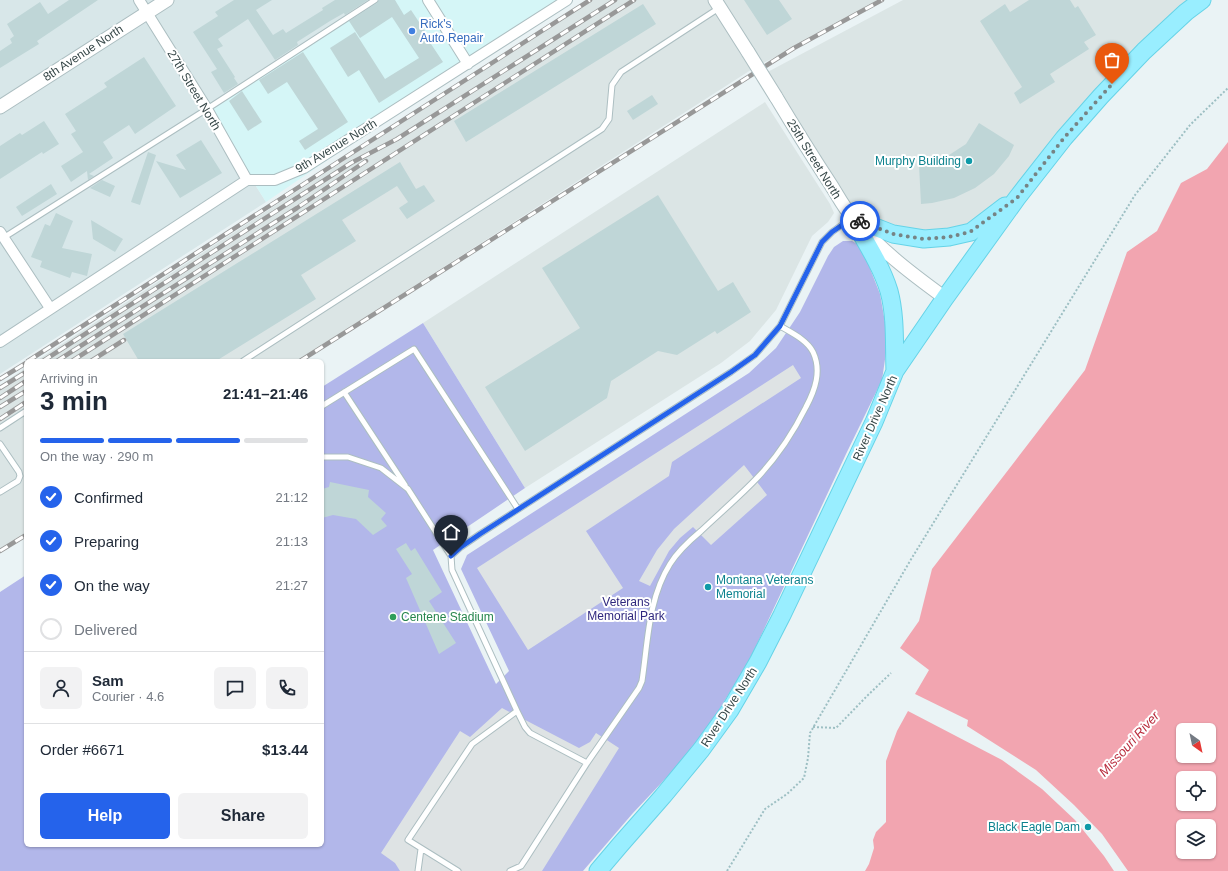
<!DOCTYPE html>
<meta charset="utf-8">
<style>
:root{--surface:#fff;--page:#f2f2f3;--text:#1f2937;--muted:#747a83;--line:#e0e1e3;--accent:#2563eb}
body{margin:0;font-family:Arial,sans-serif;background:var(--page);color:var(--text);height:100vh;display:flex;flex-direction:column;font-size:15px;white-space:nowrap}
*{box-sizing:border-box;margin:0}
p{font-size:13px;color:var(--muted)}
.icon{flex:none;width:22px;height:22px;fill:none;stroke:currentColor;stroke-width:2;stroke-linecap:round;stroke-linejoin:round}
.map{position:relative;flex:1;overflow:hidden}
.side{position:absolute;left:24px;top:359px;width:300px;height:488px;display:flex;flex-direction:column;background:var(--surface);border-radius:6px;box-shadow:0 1px 3px #0004}
.side>*{flex:none}
.needle{width:26px;rotate:147deg}
.fabs{position:absolute;left:1176px;top:723px;display:grid;gap:8px}
.fabs a{display:grid;place-items:center;width:40px;height:40px;border-radius:6px;background:var(--surface);box-shadow:0 1px 3px #0004;font-size:20px}
.pin{position:absolute;display:grid;place-items:center;width:34px;height:34px;color:#fff;margin:-41px -17px;border-radius:50% 50% 50% 0;rotate:-45deg;box-shadow:0 0 4px #0007}
.pin .icon{rotate:45deg}
.courier{position:absolute;display:grid;place-items:center;width:40px;height:40px;margin:-20px;border:3px solid #2563eb;border-radius:50%;background:#fff;color:#222;box-shadow:0 1px 5px #0007}
.summary em{font-style:normal;font-weight:800}
.summary div{display:flex;flex-direction:column-reverse}
.summary{display:flex;align-items:center;justify-content:space-between;height:68px;padding:0 16px}
h1{font-size:26px;font-weight:800;line-height:30px}
.bar{display:grid;grid-template-columns:repeat(4,1fr);gap:6px 4px;align-content:center;height:48px;padding:0 16px}
.bar i{height:5px;border-radius:3px;background:var(--line)}
.bar .on{background:var(--accent)}
.bar p{grid-column:span 4}
.line{display:flex;align-items:center;gap:10px;padding:0 16px;border-top:1px solid var(--line)}
.line div{flex:1}
.round{display:grid;place-items:center;flex:none;width:42px;height:42px;border-radius:6px;background:var(--page)}
ol{padding:0 16px;list-style:none}
li{display:flex;align-items:center;gap:12px;height:44px}
li p{margin-inline-start:auto}
li .icon{padding:4px;border-radius:50%;background:var(--accent);color:#fff;stroke-width:4}
li:last-child{color:var(--muted)}
li i{width:22px;height:22px;border:2px solid var(--line);border-radius:50%}
.action{display:flex;gap:8px;margin-top:auto;padding:8px 16px}
.action a{flex:1;height:46px;border-radius:6px;background:var(--accent);color:#fff;font-size:16px;font-weight:800;line-height:46px;text-align:center}
.action a+a{background:var(--page);color:var(--text)}
.map>svg:first-child{display:block}
.residential{fill:#d8e7e9}
.commercial{fill:#d5f6f7}
.industrial{fill:#dbe5e5}
.green{fill:#b2b7ea}
.parking{fill:#dee3e4}
.water{fill:#f2a5b0;fill-rule:evenodd}
.building{fill:#bfd6d7}
.lines{fill:none;stroke-linecap:round;stroke-linejoin:round}
.service-casing{stroke:#acbec1;stroke-width:7}
.minor-casing{stroke:#acbec1;stroke-width:12}
.tertiary-casing{stroke:#acbec1;stroke-width:15}
.primary-casing{stroke:#66d3e7;stroke-width:19}
.path{stroke:#9dbfc3;stroke-width:2;stroke-dasharray:2 2;stroke-linecap:butt}
.service{stroke:#fff;stroke-width:5}
.minor{stroke:#fff;stroke-width:10}
.tertiary{stroke:#fff;stroke-width:13}
.primary{stroke:#9ef;stroke-width:17}
.rail-casing{stroke:#989898;stroke-width:4.5}
.rail{stroke:#fff;stroke-width:3;stroke-dasharray:9;stroke-linecap:butt}
.tertiary-bridge-casing{stroke:#acbec1;stroke-width:15;stroke-linecap:butt}
.tertiary-bridge{stroke:#fff;stroke-width:13}
.done{stroke:#768485;stroke-width:4;stroke-dasharray:0 7.2}
.route{stroke:#2563eb;stroke-width:5}
.shop-dot{fill:#3f7fe0;stroke:#fff;stroke-width:1.5}
.culture-dot{fill:#0f9aa8;stroke:#fff;stroke-width:1.5}
.leisure-dot{fill:#2e9e5b;stroke:#fff;stroke-width:1.5}
.labels{text-anchor:middle;dominant-baseline:central;stroke-width:4;stroke-linejoin:round;paint-order:stroke}
.shop-label{font-size:12px;fill:#366cbe;stroke:#fff;text-anchor:start}
.street-label{font-size:12px;fill:#374849;stroke:#fff}
.culture-label{font-size:12px;fill:#0d838f;stroke:#fff;text-anchor:end}
.park-label{font-size:12px;fill:#2f287e;stroke:#fff}
.leisure-label{font-size:12px;fill:#27864d;stroke:#fff;text-anchor:start}
.water-label{font-size:13px;font-style:italic;fill:#b92d3e;stroke:#fff}
</style>
<div class="map">
<svg width="1228" height="871" viewBox="0 0 1228 871">
<rect width="100%" height="100%" fill="#eaf3f5"/>
<!-- residential -->
<path class="residential" d="M0,0H375L207,109L266,202L0,374Z"/>
<!-- commercial -->
<path class="commercial" d="M375,0H567L468,64L266,202L207,109Z"/>
<!-- industrial -->
<path class="industrial" d="M591,0H882L794,48L757,66L297,361H36Z
M903,0H1202L1017,198L949,237L852,218L762,75Z
M765,102L830,204L834,213L828,222L812,236L776,310L750,341L721,363L525,488L423,323Z
M26,368V534L0,551V385Z"/>
<!-- green -->
<path class="green" d="M843,241H852L859,245L864,253L880,294L888,339L882,380L846,454L751,657L716,715L683,760L633,813L583,871H0V592L26,575V845H322V387L423,323L525,488L433,550L496,684L509,671L461,569L467,555L749,373L776,348L800,312L828,256L834,247Z"/>
<!-- parking -->
<path class="parking" d="M793,365L801,378L672,462L669,476L586,531L623,588L528,650L477,568Z
M744,465L767,495L711,545L693,527L680,538L669,551L650,586L639,581L657,550L674,529Z
M502,708L579,748L590,742L596,733L619,748L542,871H400L395,863L381,853L460,731L470,737Z"/>
<!-- water -->
<path class="water" d="M1228,142V871H1128L1102,834L1074,805L1036,770L967,726L968,720L915,694L929,670L900,648L919,621L932,569L1085,370L1127,252L1157,231L1181,183L1207,169ZM1183,730H1209V756H1183ZM1183,778H1209V804H1183ZM1183,826H1209V852H1183Z
M908,711L1002,760L1042,789L1075,820L1104,856L1114,871H865L869,864L874,848L873,840L876,832L886,822V761L897,731Z"/>
<!-- building -->
<path class="building" d="M69,0H98L37,41L39,44L0,68V51L12,43L10,39L14,36L7,24L40,2L48,14Z
M234,0H272L256,10L273,35L283,29L286,33L323,10L322,8L335,0H368L345,15L344,13L330,21L297,42L298,45L275,60L248,19L218,39L223,46L217,49L235,77L234,78L238,84L224,93L211,72L217,69L193,32L218,16L215,12Z
M379,0H395L404,15L411,10L431,40L429,41L443,62L379,103L359,70L348,77L330,48L355,32L385,79L419,58L392,17L360,38L349,21L377,3Z
M744,0H779L792,19L767,35Z
M1029,0H1070L1075,8L1078,6L1096,35L1084,42L1089,49L1050,74L1055,82L1020,104L1014,93L1022,87L980,21L1005,4L1010,12Z
M643,4L656,24L466,142L454,121Z
M303,52L348,122L305,150L299,141L318,129L287,82L268,94L259,80Z
M144,57L176,106L135,134L129,125L103,142L113,158L89,174L94,176L88,180L87,171L71,182L61,166L83,152L71,134L76,131L65,114L107,87L104,83Z
M242,91L262,122L248,131L229,101Z
M652,95L658,104L633,120L627,111Z
M44,121L59,144L43,154L42,152L0,179V146L20,133L22,135Z
M979,123L1014,145L1009,156L994,174L975,188L954,198L932,203L921,204L919,165L946,157L966,144Z
M201,140L222,173L180,198L156,161L186,170L176,155Z
M148,152L156,155L140,205L131,202Z
M400,162L416,189L424,185L435,201L407,219L399,208L408,202L397,186L342,220L356,241L301,275L316,299L216,361H139L123,334Z
M102,180L115,186L110,197L90,188Z
M51,184L57,194L22,216L16,207Z
M658,195L718,291L733,282L751,312L717,334L715,331L677,355L658,351L611,381L607,398L525,451L485,387L580,328L542,268Z
M56,213L73,221L62,248L92,254L87,276L72,272L70,278L40,267L42,261L31,257L45,224L50,226Z
M91,220L123,239L115,252L93,239Z
M330,482L369,490L368,497L386,513L381,519L387,526L373,535L356,519L333,515L322,518V489L329,487Z
M406,543L411,551L415,548L442,592L429,601L456,643L439,654L406,578L412,574L396,549Z"/>
<g class="lines">
<defs>
<path id="service" d="M3,238L207,109L375,0
M243,361L602,129L609,119L612,85L621,72L719,8
M344,392L405,485
M322,406L414,349L518,509
M0,428L26,411
M0,444L19,472L20,476L18,481L0,492
M322,457H348L381,468L408,489L451,556L452,570L517,711
M451,556L461,547L480,534L731,372L755,355L780,326L822,242L832,232L850,219
M418,871L421,849
M458,871L408,840L472,744L517,711L525,727L530,733L587,763
M510,871L521,866L525,860L587,763L639,688L642,681C648,642 648,599 670,564C678,551 689,541 701,531C720,513 740,496 758,477C778,456 793,433 806,407C815,390 822,371 813,352C807,340 792,333 780,326"/>
<path id="minor" d="M139,0L207,109L247,180
M428,0L468,64
M0,232L50,308
M0,342L247,180H275L304,168L567,0"/>
<path id="tertiary" d="M715,0L748,52
M776,97C794,127 812,156 831,185C838,196 844,208 853,218C879,249 912,274 945,298
M0,107L167,0"/>
<path id="primary" d="M852,218L893,234L924,239L949,237L971,232L1005,206
M852,218C865,241 881,265 889,291C896,317 894,345 895,371
M598,871L620,845L663,796L701,750L730,710L758,662L782,615L874,422L895,371L945,298L1017,198L1064,138L1101,96L1144,51L1186,12L1202,0"/>
</defs>
<!-- service casing -->
<use href="#service" class="service-casing"/>
<!-- minor casing -->
<use href="#minor" class="minor-casing"/>
<!-- tertiary casing -->
<use href="#tertiary" class="tertiary-casing"/>
<!-- primary casing -->
<use href="#primary" class="primary-casing"/>
<!-- path -->
<path class="path" d="M813,727L836,728L867,696L891,673
M727,871L765,809L787,794L804,778L808,758L810,733L910,561L1135,195L1190,125L1228,88"/>
<!-- service -->
<use href="#service" class="service"/>
<!-- minor -->
<use href="#minor" class="minor"/>
<!-- tertiary -->
<use href="#tertiary" class="tertiary"/>
<!-- primary -->
<use href="#primary" class="primary"/>
<defs>
<path id="rail" d="M28,361L590,0
M43,361L351,163L397,139L615,0
M57,361L297,208L366,161
M72,361L634,0
M91,361L124,340
M300,361L794,48L882,0
M0,379L26,363
M0,388L26,372
M0,398L26,381
M0,407L26,391
M0,419L26,402
M0,551L26,535"/>
</defs>
<!-- rail casing -->
<use href="#rail" class="rail-casing"/>
<!-- rail -->
<use href="#rail" class="rail"/>
<defs>
<path id="tertiary-bridge" d="M748,52L776,97"/>
</defs>
<!-- tertiary-bridge casing -->
<use href="#tertiary-bridge" class="tertiary-bridge-casing"/>
<!-- tertiary-bridge -->
<use href="#tertiary-bridge" class="tertiary-bridge"/>
</g>
<g class="lines">
<!-- done -->
<path class="done" d="M860,221L893,234L924,239L949,237L970,232L1017,198L1064,138L1112,84"/>
<!-- route -->
<path class="route" d="M451,556L461,547L480,534L731,372L755,355L780,326L822,242L832,232L852,218L860,221"/>
</g>
<!-- markers -->
<circle class="shop-dot" cx="412" cy="31" r="4"/>
<g class="culture-dot">
<circle cx="969" cy="161" r="4"/>
<circle cx="708" cy="587" r="4"/>
<circle cx="1088" cy="827" r="4"/>
</g>
<circle class="leisure-dot" cx="393" cy="617" r="4"/>
<g class="labels">
<!-- shop labels -->
<g class="shop-label">
<text x="420" y="24">Rick's<tspan x="420" dy="14">Auto Repair</tspan></text>
</g>
<!-- street labels -->
<g class="street-label">
<text transform="translate(83 53) rotate(-33)">8th Avenue North</text>
<text transform="translate(194 90) rotate(59)">27th Street North</text>
<text transform="translate(336 146) rotate(-31)">9th Avenue North</text>
<text transform="translate(814 159) rotate(58)">25th Street North</text>
<text transform="translate(875 418) rotate(-66)">River Drive North</text>
<text transform="translate(729 707) rotate(-57)">River Drive North</text>
</g>
<!-- culture labels -->
<g class="culture-label">
<text x="961" y="161">Murphy Building</text>
<text x="716" y="580" text-anchor="start">Montana Veterans<tspan x="716" dy="14">Memorial</tspan></text>
<text x="1080" y="827">Black Eagle Dam</text>
</g>
<!-- park labels -->
<g class="park-label">
<text x="626" y="602">Veterans<tspan x="626" dy="14">Memorial Park</tspan></text>
</g>
<!-- leisure labels -->
<g class="leisure-label">
<text x="401" y="617">Centene Stadium</text>
</g>
<!-- water labels -->
<g class="water-label">
<text transform="translate(1129 744) rotate(-48)">Missouri River</text>
</g>
</g>
</svg>
<div class="fabs">
<a><svg class="needle" viewBox="-14 -14 28 28"><path d="M0-13l5 13h-10z" fill="#e53935"/><path d="M0 13l5-13h-10z" fill="#747a83"/></svg></a>
<a><svg class="icon" aria-label="locate" viewBox="0 0 24 24"><circle cx="12" cy="12" r="6"/><path d="M12 2v4M12 18v4M2 12h4M18 12h4"/></svg></a>
<a><svg class="icon" aria-label="layers" viewBox="0 0 24 24"><path d="M12 4l9 5-9 5-9-5zM3 14l9 5 9-5"/></svg></a>
</div>
<div class="pin" style="left:1112px;top:84px;background:#ea580c"><svg class="icon" aria-label="bag" viewBox="0 0 24 24"><path d="M5 8h14l-1 12H6zM9 8a3 3 0 0 1 6 0"/></svg></div>
<div class="pin" style="left:451px;top:556px;background:#1f2937"><svg class="icon" aria-label="home" viewBox="0 0 24 24"><path d="M3 11l9-7 9 7M6 9v11h12V9"/></svg></div>
<div class="courier" style="left:860px;top:221px"><svg class="icon" aria-label="bike" viewBox="0 0 24 24"><circle cx="6" cy="16" r="4"/><circle cx="18" cy="16" r="4"/><path d="M6 16l4-8h5l3 8M10 8l3 8H6M13 5h3"/></svg></div>
<section class="side">
<div class="summary"><div><h1>3 min</h1><p>Arriving in</p></div><em>21:41–21:46</em></div>
<div class="bar"><i class="on"></i><i class="on"></i><i class="on"></i><i></i><p>On the way · 290 m</p></div>
<ol>
<li><svg class="icon" aria-label="check" viewBox="0 0 24 24"><path d="M5 12l5 5 9-10"/></svg>Confirmed<p>21:12</p></li>
<li><svg class="icon" aria-label="check" viewBox="0 0 24 24"><path d="M5 12l5 5 9-10"/></svg>Preparing<p>21:13</p></li>
<li><svg class="icon" aria-label="check" viewBox="0 0 24 24"><path d="M5 12l5 5 9-10"/></svg>On the way<p>21:27</p></li>
<li><i></i>Delivered</li>
</ol>
<div class="line" style="height:72px"><a class="round"><svg class="icon" aria-label="person" viewBox="0 0 24 24"><circle cx="12" cy="8" r="4"/><path d="M4 21q1-7 8-7t8 7"/></svg></a><div><b>Sam</b><p>Courier · 4.6</p></div><a class="round"><svg class="icon" aria-label="chat" viewBox="0 0 24 24"><path d="M4 5h16v11H9l-5 4z"/></svg></a><a class="round"><svg class="icon" aria-label="phone" viewBox="0 0 24 24"><path d="M5 4h4l2 5-3 2q2 4 5 5l2-3 5 2v4C11 20 4 13 5 4z"/></svg></a></div>
<div class="line" style="height:52px"><div>Order #6671</div><b>$13.44</b></div>
<div class="action"><a>Help</a><a>Share</a></div>
</section>
</div>
